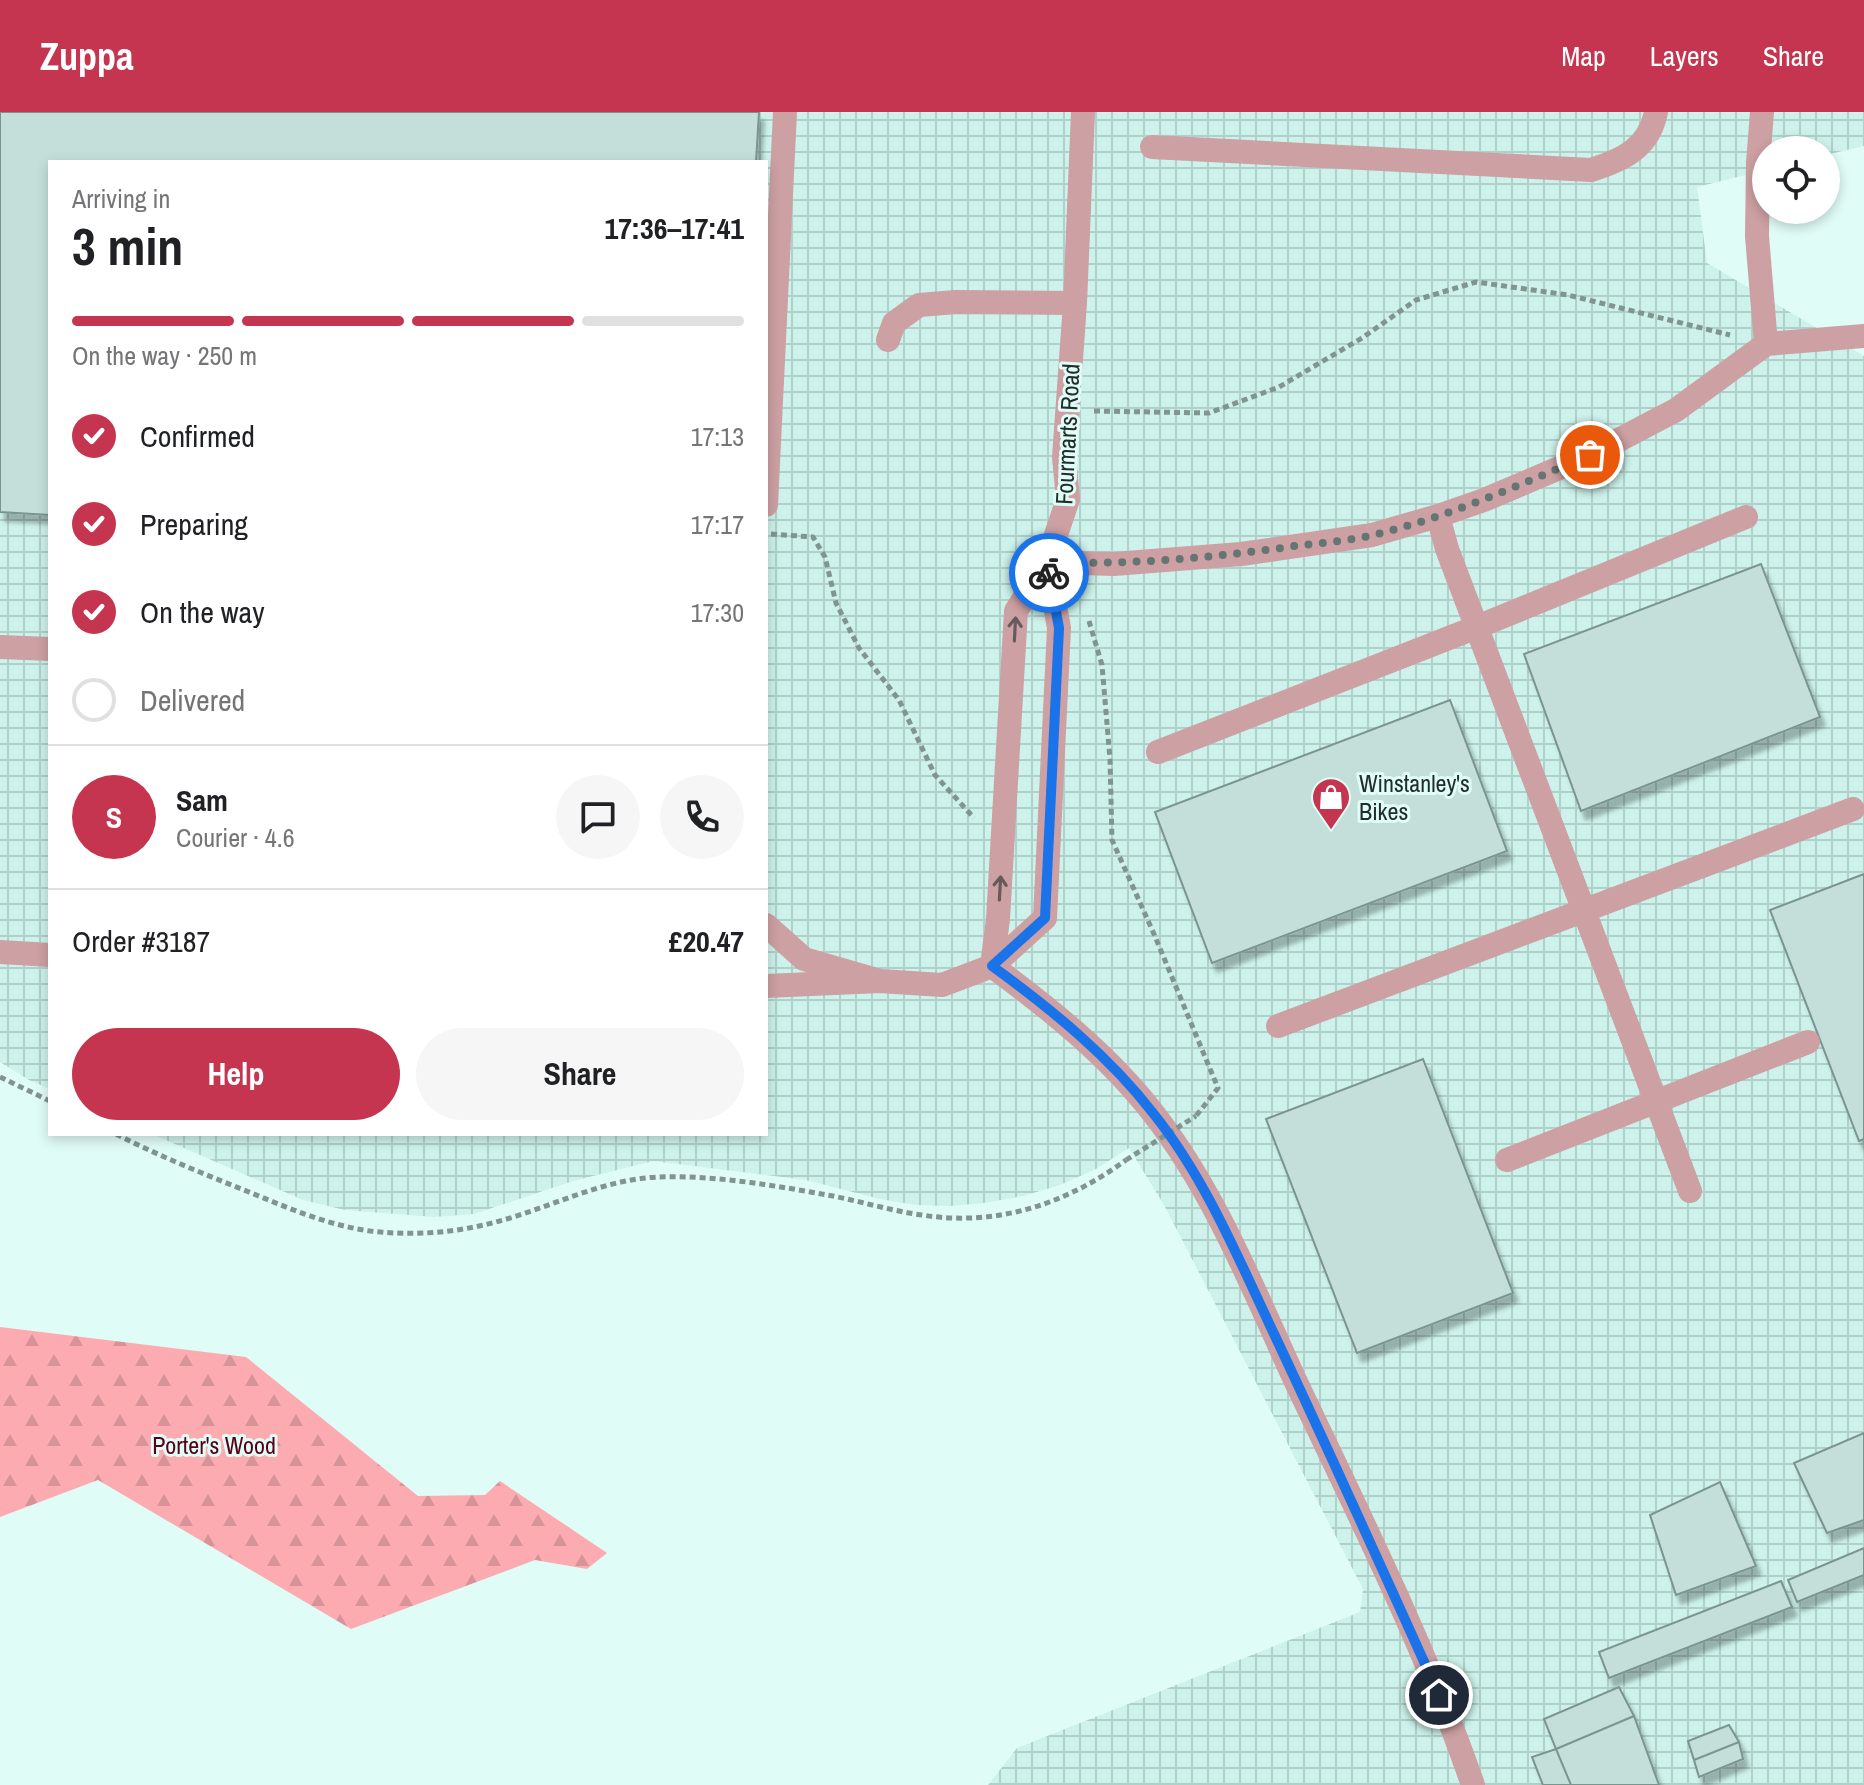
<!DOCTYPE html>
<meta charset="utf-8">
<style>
:root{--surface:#fff;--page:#f6f6f6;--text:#202124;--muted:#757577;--line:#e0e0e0;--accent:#c5354f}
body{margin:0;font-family:"Archivo Narrow",sans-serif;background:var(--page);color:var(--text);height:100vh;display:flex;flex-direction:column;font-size:30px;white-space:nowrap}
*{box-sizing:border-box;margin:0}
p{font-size:26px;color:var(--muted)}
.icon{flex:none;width:44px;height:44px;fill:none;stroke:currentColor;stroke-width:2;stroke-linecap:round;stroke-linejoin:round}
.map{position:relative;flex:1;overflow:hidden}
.sheet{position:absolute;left:48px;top:48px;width:720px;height:976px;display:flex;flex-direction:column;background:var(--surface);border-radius:0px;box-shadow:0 4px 12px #0003}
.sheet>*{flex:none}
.tools{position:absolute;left:1752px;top:24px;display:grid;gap:16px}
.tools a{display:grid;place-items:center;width:88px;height:88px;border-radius:50%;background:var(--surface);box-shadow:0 4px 12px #0003;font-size:40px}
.pin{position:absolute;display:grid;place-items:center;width:68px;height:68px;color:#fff;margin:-34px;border:4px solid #fff;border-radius:50%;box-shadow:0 2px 8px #0007}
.courier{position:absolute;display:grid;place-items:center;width:80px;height:80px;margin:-40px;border:6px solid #1a73e8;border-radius:50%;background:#fff;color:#222;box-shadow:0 2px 10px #0007}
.overview em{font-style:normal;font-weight:800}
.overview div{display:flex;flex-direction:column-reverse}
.overview{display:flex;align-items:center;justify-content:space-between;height:136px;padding:0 24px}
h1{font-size:52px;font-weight:800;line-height:60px}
.bar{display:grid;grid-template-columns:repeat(4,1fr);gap:12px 8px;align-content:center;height:96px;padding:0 24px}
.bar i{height:10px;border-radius:6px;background:var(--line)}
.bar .active{background:var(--accent)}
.bar p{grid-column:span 4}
.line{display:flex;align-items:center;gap:20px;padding:0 24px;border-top:2px solid var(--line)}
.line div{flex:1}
.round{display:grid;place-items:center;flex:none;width:84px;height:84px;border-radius:42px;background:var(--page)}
ol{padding:0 24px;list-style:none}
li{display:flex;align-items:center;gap:24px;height:88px}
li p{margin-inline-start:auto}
li .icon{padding:8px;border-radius:50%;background:var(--accent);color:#fff;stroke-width:4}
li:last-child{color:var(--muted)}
li i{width:44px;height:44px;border:4px solid var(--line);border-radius:50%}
.button{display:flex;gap:16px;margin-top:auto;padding:16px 24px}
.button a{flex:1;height:92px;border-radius:48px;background:var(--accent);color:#fff;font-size:32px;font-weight:800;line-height:92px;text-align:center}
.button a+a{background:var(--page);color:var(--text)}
header{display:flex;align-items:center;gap:48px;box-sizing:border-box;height:112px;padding:0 40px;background:var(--accent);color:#fff}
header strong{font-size:38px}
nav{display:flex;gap:44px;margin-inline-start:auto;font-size:28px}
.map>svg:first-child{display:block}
.industrial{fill:url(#industrial-grid)}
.forest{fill:url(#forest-firs)}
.building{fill:#c4dfda;stroke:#7a948f;stroke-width:2;filter:url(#shadow)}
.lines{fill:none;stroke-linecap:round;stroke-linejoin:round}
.path{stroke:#819490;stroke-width:5;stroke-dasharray:6 4;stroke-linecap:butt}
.minor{stroke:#cda0a3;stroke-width:24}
.path-bridge{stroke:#819490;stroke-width:5;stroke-dasharray:6 4;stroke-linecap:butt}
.oneway{stroke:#665b5b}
.done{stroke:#647572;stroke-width:8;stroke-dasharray:0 14.4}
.route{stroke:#1a73e8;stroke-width:10}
.labels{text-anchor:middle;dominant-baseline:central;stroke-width:6;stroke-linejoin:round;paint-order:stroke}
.street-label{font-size:24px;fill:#222d2b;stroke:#e0fcf6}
.poi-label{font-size:24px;fill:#222d2b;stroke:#e0fcf6;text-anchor:start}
.park-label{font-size:24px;fill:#590018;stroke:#e0fcf6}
</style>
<header>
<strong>Zuppa</strong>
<nav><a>Map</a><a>Layers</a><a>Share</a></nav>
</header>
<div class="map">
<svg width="1864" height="1673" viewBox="0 0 1864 1673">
<defs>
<pattern id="industrial-grid" width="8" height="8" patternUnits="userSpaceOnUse" patternTransform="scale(2)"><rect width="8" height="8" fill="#cdf2eb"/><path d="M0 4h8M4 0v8" fill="none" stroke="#b0d0ca"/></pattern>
<pattern id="forest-firs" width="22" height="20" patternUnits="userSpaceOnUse" patternTransform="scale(2)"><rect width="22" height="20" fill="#fcabb0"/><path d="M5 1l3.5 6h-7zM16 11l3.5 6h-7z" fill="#d89398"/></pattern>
<filter id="shadow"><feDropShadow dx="5" dy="9" stdDeviation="2" flood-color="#0004"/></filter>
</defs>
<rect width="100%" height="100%" fill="#e0fcf6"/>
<!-- industrial -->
<path class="industrial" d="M0,0H1864V34L1826,43V38H1766V58L1697,75L1707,151L1864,244V1673H988L1017,1636L1360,1500L1363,1477L1164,1093L1129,1036L1096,1057L1060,1073L1023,1084L984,1091L950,1094L915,1093L880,1087L806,1068L653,1049L573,1069L474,1102L434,1105L345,1098L303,1088L152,1022H766V50H50V977L29,968L0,950Z"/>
<!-- forest -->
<path class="forest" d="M0,1215L246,1245L418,1384L485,1383L500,1369L607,1441L587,1457L535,1448L351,1517L98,1368L0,1405Z"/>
<!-- building -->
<path class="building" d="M0,0H759L756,50H50V403L0,400Z
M1761,452L1820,605L1581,699L1524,542Z
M1450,588L1507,739L1212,851L1155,700Z
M1864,762V1027L1859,1029L1770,798Z
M1423,947L1513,1181L1357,1241L1266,1007Z
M1864,1321V1408L1827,1421L1794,1351Z
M1720,1370L1756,1454L1676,1483L1650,1403Z
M1864,1436V1463L1797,1490L1788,1468Z
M1781,1469L1792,1495L1609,1566L1599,1540Z
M1619,1575L1634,1604L1556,1637L1544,1607Z
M1634,1604L1659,1673H1571L1556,1637Z
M1729,1613L1739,1630L1694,1648L1688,1629Z
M1739,1630L1743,1647L1699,1665L1694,1648Z
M1556,1637L1571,1673H1543L1532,1645Z"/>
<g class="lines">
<!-- path -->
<path class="path" d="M1094,299L1209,301L1279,275L1362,226L1416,188L1476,170L1568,183L1730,223
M771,422L813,425L825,445L836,491L859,536L899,588L935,663L974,706
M1089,509L1102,553L1110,647L1112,728L1154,822L1218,976L1196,1004
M0,965L50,989
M116,1022C159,1044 204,1062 249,1080C288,1096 327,1113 370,1119C412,1124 455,1121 496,1110C550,1096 602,1067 659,1065C716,1063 777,1074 833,1084C863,1090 892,1099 922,1103C997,1115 1066,1092 1126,1048"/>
<!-- minor -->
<path class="minor" d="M1083,0L1075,191L1064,345L1068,387L1047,450L1114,452L1241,442L1372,423L1438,404L1484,388L1590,343L1676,298L1766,232
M1762,0L1758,51L1757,124L1766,232
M1152,35L1591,58C1623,48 1649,36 1656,0
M888,228L894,211L919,193L956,190L1075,191
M1766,232L1864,224
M766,393L785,0
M1438,404L1447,437L1690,1079
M0,535L50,537
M1158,640L1477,515L1746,405
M766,813L804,847L880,869L766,874
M0,840L50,843
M992,854C1050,897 1109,944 1153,1001C1215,1080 1253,1177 1295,1268C1358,1401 1425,1534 1473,1673
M992,854L998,807L1016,499L1047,450
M880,869L942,873L992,854L1045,806L1059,516L1047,450
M1278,914L1853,697
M1507,1048L1808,930"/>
<!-- path-bridge -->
<path class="path-bridge" d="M1126,1048L1196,1004"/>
</g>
<!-- one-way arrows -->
<defs><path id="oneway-shaft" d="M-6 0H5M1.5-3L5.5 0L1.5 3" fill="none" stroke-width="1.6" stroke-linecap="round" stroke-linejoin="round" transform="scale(2)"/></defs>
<g class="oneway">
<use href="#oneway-shaft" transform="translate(1015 517) rotate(-87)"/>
<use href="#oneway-shaft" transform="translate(1000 776) rotate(-87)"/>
</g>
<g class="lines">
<!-- done -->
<path class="done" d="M1049,461L1047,450C1131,453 1212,446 1295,434C1321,431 1348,429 1373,423C1449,405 1519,373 1590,343"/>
<!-- route -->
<path class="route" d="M1049,461L1059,516L1045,806L992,854C1050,896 1109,944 1153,1001C1206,1067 1239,1148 1275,1224C1331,1343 1385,1463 1439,1583"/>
</g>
<!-- icons -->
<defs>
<symbol id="shop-pin" viewBox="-11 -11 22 30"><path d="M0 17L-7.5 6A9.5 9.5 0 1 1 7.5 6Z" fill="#c5354f" stroke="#e0fcf6"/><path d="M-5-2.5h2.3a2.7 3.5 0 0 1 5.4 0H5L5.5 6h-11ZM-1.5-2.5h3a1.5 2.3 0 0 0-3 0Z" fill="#fff"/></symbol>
</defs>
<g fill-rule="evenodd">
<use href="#shop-pin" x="1309" y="663" width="44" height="60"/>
</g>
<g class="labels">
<!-- street labels -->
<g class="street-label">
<text transform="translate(1067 322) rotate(-87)">Fourmarts Road</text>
</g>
<!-- poi labels -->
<g class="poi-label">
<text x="1359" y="671">Winstanley's<tspan x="1359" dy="28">Bikes</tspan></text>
</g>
<!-- park labels -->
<g class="park-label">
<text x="214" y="1333">Porter's Wood</text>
</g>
</g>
</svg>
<div class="tools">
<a><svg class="icon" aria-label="locate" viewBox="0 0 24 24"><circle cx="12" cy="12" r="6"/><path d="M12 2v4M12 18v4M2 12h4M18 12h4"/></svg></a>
</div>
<div class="pin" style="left:1590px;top:343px;background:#ea580c"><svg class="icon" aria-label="bag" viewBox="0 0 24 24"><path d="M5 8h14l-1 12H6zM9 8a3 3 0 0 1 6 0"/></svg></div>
<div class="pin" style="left:1439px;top:1583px;background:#1f2937"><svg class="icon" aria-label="home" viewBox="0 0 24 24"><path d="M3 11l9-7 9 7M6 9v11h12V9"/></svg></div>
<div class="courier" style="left:1049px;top:461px"><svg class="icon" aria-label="bike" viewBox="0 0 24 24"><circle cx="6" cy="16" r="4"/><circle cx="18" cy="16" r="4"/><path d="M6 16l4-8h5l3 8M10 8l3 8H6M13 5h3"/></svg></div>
<section class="sheet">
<div class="overview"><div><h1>3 min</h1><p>Arriving in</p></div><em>17:36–17:41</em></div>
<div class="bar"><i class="active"></i><i class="active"></i><i class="active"></i><i></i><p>On the way · 250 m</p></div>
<ol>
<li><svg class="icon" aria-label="check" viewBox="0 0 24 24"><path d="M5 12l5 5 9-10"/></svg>Confirmed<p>17:13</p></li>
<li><svg class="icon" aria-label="check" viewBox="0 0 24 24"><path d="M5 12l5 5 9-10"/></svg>Preparing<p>17:17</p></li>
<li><svg class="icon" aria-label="check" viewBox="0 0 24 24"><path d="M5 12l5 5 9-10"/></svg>On the way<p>17:30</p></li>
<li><i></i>Delivered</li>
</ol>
<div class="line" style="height:144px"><b class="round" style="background:var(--accent);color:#fff">S</b><div><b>Sam</b><p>Courier · 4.6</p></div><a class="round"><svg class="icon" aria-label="chat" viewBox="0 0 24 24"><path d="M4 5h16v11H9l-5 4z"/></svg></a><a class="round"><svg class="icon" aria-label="phone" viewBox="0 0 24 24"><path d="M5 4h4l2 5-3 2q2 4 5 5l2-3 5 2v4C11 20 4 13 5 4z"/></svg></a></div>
<div class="line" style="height:104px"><div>Order #3187</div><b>£20.47</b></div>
<div class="button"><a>Help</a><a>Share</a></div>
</section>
</div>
